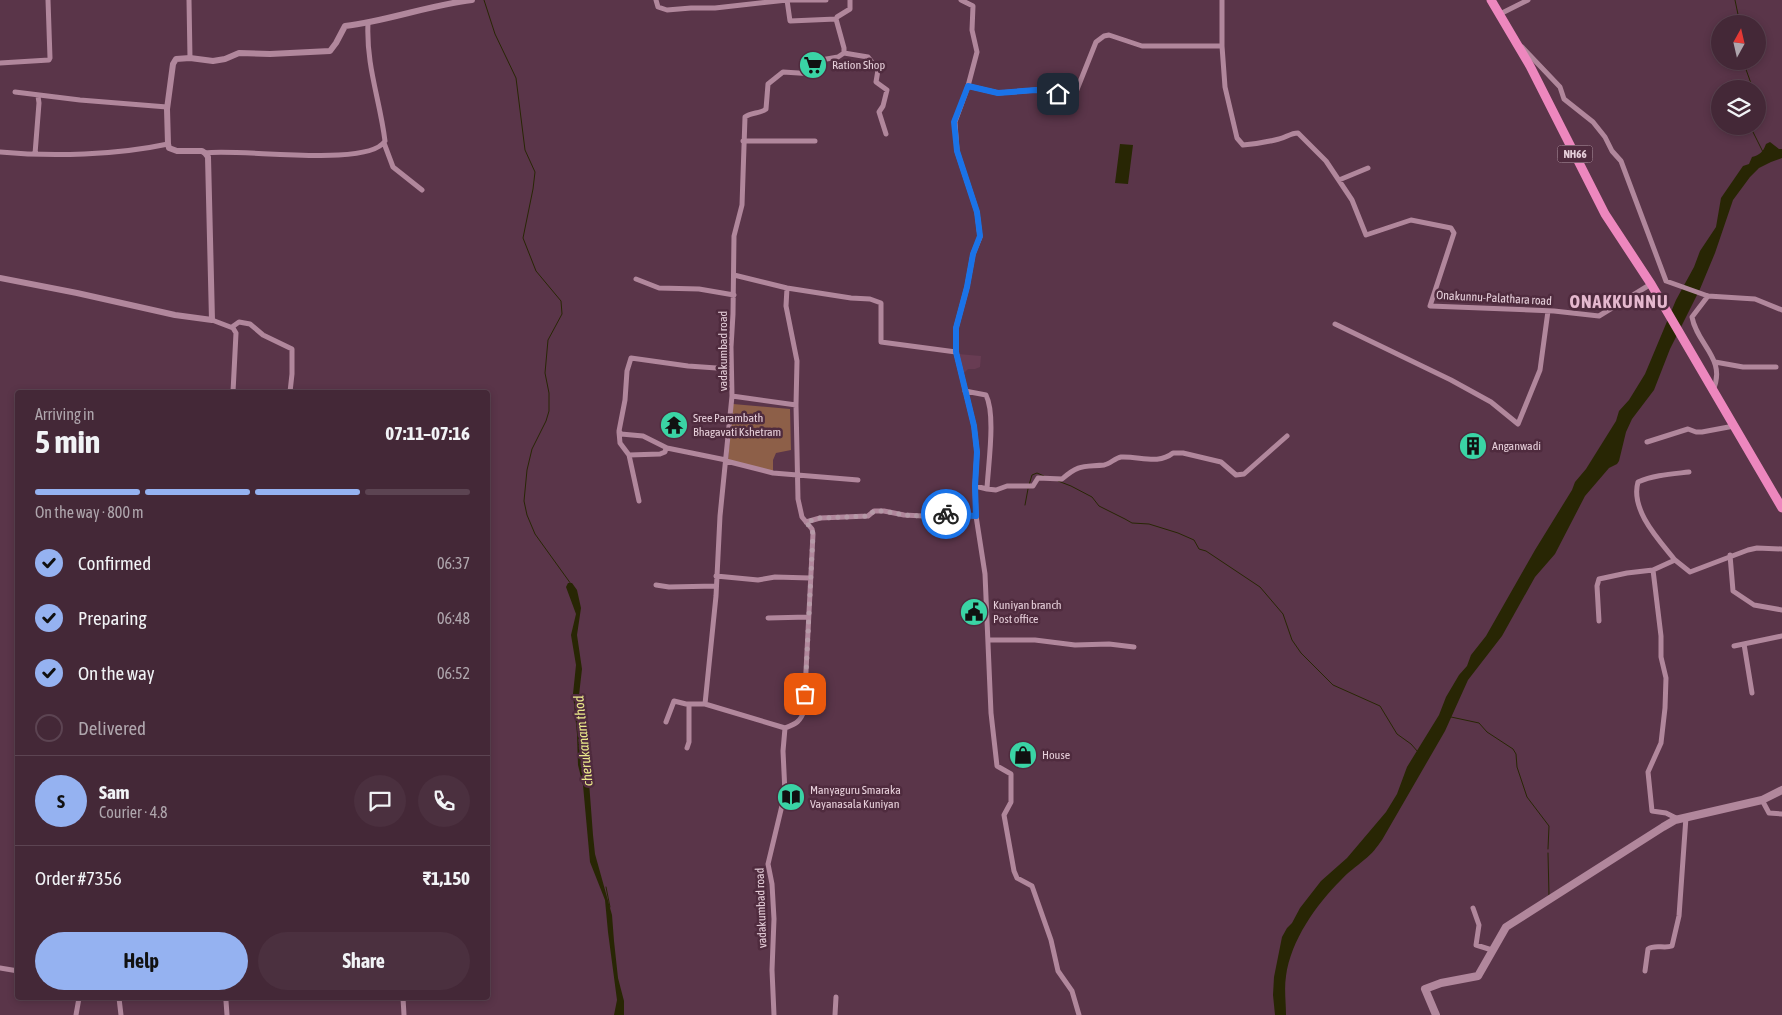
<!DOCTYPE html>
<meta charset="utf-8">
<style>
:root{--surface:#442837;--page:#4b303f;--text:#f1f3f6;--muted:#afa6ad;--line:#5c4452;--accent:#95b2f1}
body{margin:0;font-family:"Asap Condensed",sans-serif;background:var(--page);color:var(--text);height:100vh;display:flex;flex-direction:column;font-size:19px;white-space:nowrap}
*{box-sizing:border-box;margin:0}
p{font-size:16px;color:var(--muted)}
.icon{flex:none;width:28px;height:28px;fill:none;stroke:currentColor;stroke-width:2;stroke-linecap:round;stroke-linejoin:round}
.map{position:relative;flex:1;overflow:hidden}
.sheet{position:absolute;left:15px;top:390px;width:475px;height:610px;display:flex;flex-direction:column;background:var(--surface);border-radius:5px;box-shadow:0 2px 8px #0003,0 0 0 1px var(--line)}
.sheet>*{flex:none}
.needle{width:32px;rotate:8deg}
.fabs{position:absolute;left:1711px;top:15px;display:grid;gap:10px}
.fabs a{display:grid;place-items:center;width:55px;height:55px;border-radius:50%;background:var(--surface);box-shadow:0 2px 8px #0003,0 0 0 1px var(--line);font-size:25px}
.pin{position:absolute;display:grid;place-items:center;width:42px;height:42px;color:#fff;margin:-21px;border-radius:10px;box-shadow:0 2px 8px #0006}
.courier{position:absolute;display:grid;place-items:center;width:50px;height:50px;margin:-25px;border:4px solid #1a73e8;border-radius:50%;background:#fff;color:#222;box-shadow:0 1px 6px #0007}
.summary em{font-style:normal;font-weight:700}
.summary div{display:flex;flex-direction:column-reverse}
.summary{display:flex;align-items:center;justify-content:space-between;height:85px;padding:0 20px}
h1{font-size:32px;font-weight:700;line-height:38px}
.bar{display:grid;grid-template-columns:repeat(4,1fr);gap:8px 5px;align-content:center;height:60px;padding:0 20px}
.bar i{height:6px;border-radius:4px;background:var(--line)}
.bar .selected{background:var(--accent)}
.bar p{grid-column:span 4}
.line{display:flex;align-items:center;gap:12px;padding:0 20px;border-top:1px solid var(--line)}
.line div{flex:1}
.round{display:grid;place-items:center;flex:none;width:52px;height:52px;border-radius:26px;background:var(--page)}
ol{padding:0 20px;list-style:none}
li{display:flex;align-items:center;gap:15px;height:55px}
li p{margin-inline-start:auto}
li .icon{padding:5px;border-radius:50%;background:var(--accent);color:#111;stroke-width:4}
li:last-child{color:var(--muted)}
li i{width:28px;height:28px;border:2px solid var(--line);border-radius:50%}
.button{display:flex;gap:10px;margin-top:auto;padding:10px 20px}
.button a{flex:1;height:58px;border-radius:30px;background:var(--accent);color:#111;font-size:20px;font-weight:700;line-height:58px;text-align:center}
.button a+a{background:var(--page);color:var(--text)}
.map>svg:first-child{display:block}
.built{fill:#683c53}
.green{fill:#8d5f48}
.water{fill:#282604}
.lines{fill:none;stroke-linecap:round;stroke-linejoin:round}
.stream{stroke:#282604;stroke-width:1}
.minor{stroke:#b1879c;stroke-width:5}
.tertiary{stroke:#b1879c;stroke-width:6}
.secondary{stroke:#b1879c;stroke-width:8}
.trunk{stroke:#ed87be;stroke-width:9}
.done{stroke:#b599a7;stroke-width:5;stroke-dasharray:0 9}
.route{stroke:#1a73e8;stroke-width:6}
.labels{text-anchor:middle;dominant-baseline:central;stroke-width:5;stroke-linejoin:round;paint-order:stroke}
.shield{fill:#4f2b3e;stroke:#b99eab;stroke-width:1}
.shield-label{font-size:11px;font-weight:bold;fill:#e6cfda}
.poi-label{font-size:12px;fill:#e6cfda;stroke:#4f2b3e;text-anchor:start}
.street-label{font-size:12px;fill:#e6cfda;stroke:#4f2b3e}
.water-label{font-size:14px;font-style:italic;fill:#e9e78a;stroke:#4f2b3e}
.district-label{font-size:18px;font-weight:bold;letter-spacing:1px;fill:#e5b8ce;stroke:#4f2b3e}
</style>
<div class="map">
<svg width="1782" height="1015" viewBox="0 0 1782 1015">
<rect width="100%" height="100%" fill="#5a3549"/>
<!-- built -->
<path class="built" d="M958,354L981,356L980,367L975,369H968L962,375Z"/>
<!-- green -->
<path class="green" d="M733,404L790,409L791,450L776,453L773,460V471L728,461Z"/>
<!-- water -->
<path class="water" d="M1770,142L1779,149H1782V158L1771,162L1759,168L1750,177L1733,200L1715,253L1700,289L1670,349L1654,390L1632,419L1626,432L1619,461L1617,464L1609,468L1585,496L1555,554L1535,577L1502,636L1468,680L1445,731L1382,840C1377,847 1372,854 1364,860C1356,867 1348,872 1341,880C1316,905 1291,940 1286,976C1284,989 1286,1002 1286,1015H1275L1273,995L1274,977L1282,937L1287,928L1292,923L1300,908L1321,881L1347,858L1386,812L1397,794L1407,767L1439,715L1446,697L1459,675L1467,666L1471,655L1486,636L1535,550L1572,490L1575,482L1586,469L1616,421L1619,411L1629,400L1645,374L1676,300L1694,267L1700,251L1716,227L1721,198L1743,166L1749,164L1752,157C1760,155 1763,152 1766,144Z
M1120,144L1133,145L1128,184L1115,183Z
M568,583H572L577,590L581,608L577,635L582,669L579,695L581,708L584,716L593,835L595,854L612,915L614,941L618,978L624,1001V1015H614L617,1000L608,932L605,900L590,862L583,785L578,765L577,734L573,694L576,665L571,635L576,614L566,587Z"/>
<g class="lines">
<!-- stream -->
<path class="stream" d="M484,0L495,34L516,78L525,150L535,172L533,189L523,238L536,271L561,301L562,314L548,340L545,373L549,393V411L546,421L532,449L527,470L524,501L527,515L535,534L571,584
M1735,0L1740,24
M1743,61L1753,89
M1750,126L1763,152
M1058,481L1071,486L1092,497L1099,506L1125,519L1132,523L1149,524L1178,533L1194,540L1199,549L1206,551L1260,587L1283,614L1292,640L1301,653L1333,685L1380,706L1397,734L1411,744L1418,752
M1029,485L1032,475L1037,473L1044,476
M1025,505L1028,489
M1451,717L1479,723L1487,732L1513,749L1516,754L1517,767L1527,797L1549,826L1548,849
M1548,853L1549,895
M606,887L610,907"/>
<!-- minor -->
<path class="minor" d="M189,0L190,58
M656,0L658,7L667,10L691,8H715L787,0H826
M787,0L790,21L836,19
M961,0L973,6L972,30L977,52L968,86L955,122L957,151L977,212L980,237L973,254L967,287L956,328V352L974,426L977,452L975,486L976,516L985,574L991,713L997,766L1011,774V802L1004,815L1014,871L1017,878L1032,886L1051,940L1058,971L1072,991L1079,1015
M1222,0V46L1225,87L1237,138L1243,145C1256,144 1267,142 1279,139C1286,138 1290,133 1298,133L1326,161L1352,200L1366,235L1411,220L1451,228L1454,233L1430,306L1554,311L1599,316L1651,284
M1500,14L1528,0
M1522,47L1560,87L1564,99L1593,122L1605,137L1612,151L1621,161L1666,281L1708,296L1755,299L1782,310
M844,53L868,57L878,70L876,82L887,90L883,106L879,112L886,134
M0,63L49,60L50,58L48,0
M968,86L998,93L1036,90L1070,96L1076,92L1096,42L1104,36L1109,35L1142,46H1222
M15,92L80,100L167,107
M743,141H815
M384,143L393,167L422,190
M0,152C52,157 117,155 168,144
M205,153C241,148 368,168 385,141C380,100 366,66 368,23
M35,154L39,103L38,96
M1339,180L1368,168
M734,275L787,288L851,298L870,299L881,303V342L956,352
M636,279L659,288L699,289L734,295
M787,288L786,306L797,361L796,405
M1708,296L1692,317C1697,345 1727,359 1713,390
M212,320L233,328L236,333L233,392
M1335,324L1451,380L1491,402L1518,424L1540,370L1548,311
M232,327L239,322L250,324L263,335L292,349V374L290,392
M1715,362L1743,367H1776
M965,391L986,395C996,415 988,466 987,489L975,486
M732,396L720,516L716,596L705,704L785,728
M619,432L620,443L629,455L660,454L665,452L666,448
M1647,442L1688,429L1696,432H1702L1734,426
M629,455L639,501
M726,460L667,448L643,436L621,434L619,431L625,400L627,371L631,358L688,366L731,369
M726,461L773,473L858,480
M987,489L996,490L1007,486H1033L1038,478L1062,479C1079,464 1083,467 1104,465C1110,464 1115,458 1121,457C1140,456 1158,465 1173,453H1183L1221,462L1236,475L1244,474L1287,436
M806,522L820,518L868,516L874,511H884L904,515L923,516L940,514L976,516
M1730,555L1733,591L1754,605L1782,610
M1675,560C1659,540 1630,510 1638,482C1654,475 1672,474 1689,472
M716,576L758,580L775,577L810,578
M656,585L669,587L716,586
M768,618L808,617
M1599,621L1597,586L1599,579L1627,573L1653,570
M989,640H1035L1075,645L1109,644L1134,647
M1744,644L1752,693
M1734,646L1782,636
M666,722L674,701L686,704H705
M687,748L689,742V704
M1762,800L1769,813L1782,814
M1678,819L1666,813L1652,811L1648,772L1661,743L1665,708L1666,678L1661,657V636L1653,570L1675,560L1690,572L1748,550L1757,548L1782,549
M1473,908L1479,925L1476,945L1492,950
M0,968L18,971
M1645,971L1648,949C1655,944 1664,949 1672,946L1679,916L1686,817
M119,998L121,1015
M403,998L404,1015
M226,1001L227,1015
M76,1015L79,998
M774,1015L772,970L774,919L772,884L768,864L785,793L783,751L785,728C795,724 801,722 804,710L813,534L812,529L802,517L798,499L796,405L732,396L731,347L733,314L734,236L742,205L745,117C751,112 760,114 766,109L768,84L783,72L814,74L818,72L821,60L838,57L844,53V48L836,19L837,17L850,9V0
M835,1015L836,997"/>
<!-- tertiary -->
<path class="tertiary" d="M0,278L77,293L175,315L212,320L208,157L205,153L202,151H177L169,148L168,144L167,109L173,64L176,59L190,58L213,61L225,59L239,53L270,54L330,51L336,43L345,26C388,21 429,5 472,0"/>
<!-- secondary -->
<path class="secondary" d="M1436,1015L1425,989L1441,983L1478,976L1506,927L1663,827L1675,820L1762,800L1782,790"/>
<!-- trunk -->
<path class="trunk" d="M1491,0L1530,66L1605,214L1651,284L1782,508"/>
</g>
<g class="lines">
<!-- done -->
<path class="done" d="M805,694L813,534L812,529L806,522L820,518L868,516L874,511H884L904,515L923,516L946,514"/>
<!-- route -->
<path class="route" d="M946,514L976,516L975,486L977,452L974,426L956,352V328L967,287L973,254L980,236L977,212L957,151L954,122L968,86L998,93L1036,90L1058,94"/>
</g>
<!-- icons -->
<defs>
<symbol id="supermarket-disc" viewBox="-11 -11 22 22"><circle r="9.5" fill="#3ad4a5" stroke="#4f2b3e"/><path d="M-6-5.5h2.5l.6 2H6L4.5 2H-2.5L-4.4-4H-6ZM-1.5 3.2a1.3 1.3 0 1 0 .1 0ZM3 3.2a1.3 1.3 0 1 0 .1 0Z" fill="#111"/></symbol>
<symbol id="temple-disc" viewBox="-11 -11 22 22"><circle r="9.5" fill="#3ad4a5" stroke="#4f2b3e"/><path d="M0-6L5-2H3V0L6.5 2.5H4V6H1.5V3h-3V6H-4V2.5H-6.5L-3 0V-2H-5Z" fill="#111"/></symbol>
<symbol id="building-disc" viewBox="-11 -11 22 22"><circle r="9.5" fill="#3ad4a5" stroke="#4f2b3e"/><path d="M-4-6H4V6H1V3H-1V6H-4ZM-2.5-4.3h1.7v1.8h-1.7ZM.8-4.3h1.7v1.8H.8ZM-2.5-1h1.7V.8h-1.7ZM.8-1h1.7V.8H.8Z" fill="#111"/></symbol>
<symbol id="civic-disc" viewBox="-11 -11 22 22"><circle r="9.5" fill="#3ad4a5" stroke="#4f2b3e"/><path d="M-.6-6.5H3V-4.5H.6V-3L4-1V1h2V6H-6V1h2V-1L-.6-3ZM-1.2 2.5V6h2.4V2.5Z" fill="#111"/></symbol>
<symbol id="shop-disc" viewBox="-11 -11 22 22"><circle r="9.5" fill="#3ad4a5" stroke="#4f2b3e"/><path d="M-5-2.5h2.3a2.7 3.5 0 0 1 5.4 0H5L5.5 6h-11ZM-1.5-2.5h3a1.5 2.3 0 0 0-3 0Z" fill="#111"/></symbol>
<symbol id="library-disc" viewBox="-11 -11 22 22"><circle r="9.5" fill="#3ad4a5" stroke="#4f2b3e"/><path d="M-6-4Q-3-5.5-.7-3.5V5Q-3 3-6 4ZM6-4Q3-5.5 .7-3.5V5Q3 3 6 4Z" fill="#111"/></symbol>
</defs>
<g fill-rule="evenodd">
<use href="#supermarket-disc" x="797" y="49" width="32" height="32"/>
<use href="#temple-disc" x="658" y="409" width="32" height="32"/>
<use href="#building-disc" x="1457" y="430" width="32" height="32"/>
<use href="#civic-disc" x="958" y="596" width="32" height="32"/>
<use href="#shop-disc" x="1007" y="739" width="32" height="32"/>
<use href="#library-disc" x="775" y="781" width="32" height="32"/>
</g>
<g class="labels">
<!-- shield labels -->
<rect class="shield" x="1557.5" y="145.5" width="35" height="17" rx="4"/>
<g class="shield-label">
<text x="1575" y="154">NH66</text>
</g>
<!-- poi labels -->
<g class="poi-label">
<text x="832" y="65">Ration Shop</text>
<text x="693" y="418">Sree Parambath<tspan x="693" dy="14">Bhagavati Kshetram</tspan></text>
<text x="1492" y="446">Anganwadi</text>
<text x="993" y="605">Kuniyan branch<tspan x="993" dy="14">Post office</tspan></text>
<text x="1042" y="755">House</text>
<text x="810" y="790">Manyaguru Smaraka<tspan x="810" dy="14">Vayanasala Kuniyan</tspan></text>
</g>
<!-- street labels -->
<g class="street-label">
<text transform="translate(1494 298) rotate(3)">Onakunnu-Palathara road</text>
<text transform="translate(723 351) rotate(-90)">vadakumbad road</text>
<text transform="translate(761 908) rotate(-92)">vadakumbad road</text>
</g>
<!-- water labels -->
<g class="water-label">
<text transform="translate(583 741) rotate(-96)">cherukanam thod</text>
</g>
<!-- district labels -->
<g class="district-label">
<text x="1619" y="301">ONAKKUNNU</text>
</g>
</g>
</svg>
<div class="fabs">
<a><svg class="needle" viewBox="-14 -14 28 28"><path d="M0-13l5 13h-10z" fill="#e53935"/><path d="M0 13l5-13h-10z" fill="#afa6ad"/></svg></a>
<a><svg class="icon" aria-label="layers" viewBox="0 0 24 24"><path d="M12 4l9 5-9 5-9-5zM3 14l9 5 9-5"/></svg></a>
</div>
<div class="pin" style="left:805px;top:694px;background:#ea580c"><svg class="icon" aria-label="bag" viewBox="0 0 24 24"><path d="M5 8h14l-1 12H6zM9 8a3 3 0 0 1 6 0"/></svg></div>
<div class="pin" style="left:1058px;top:94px;background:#1f2937"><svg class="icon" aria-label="home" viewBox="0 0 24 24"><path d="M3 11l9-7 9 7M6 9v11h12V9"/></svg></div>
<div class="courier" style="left:946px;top:514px"><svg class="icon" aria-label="bike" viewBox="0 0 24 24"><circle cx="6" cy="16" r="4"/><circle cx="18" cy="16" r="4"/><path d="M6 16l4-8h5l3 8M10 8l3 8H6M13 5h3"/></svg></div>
<section class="sheet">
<div class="summary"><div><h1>5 min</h1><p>Arriving in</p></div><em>07:11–07:16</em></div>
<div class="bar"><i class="selected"></i><i class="selected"></i><i class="selected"></i><i></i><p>On the way · 800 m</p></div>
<ol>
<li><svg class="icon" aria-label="check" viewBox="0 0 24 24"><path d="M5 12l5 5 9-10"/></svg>Confirmed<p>06:37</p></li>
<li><svg class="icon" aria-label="check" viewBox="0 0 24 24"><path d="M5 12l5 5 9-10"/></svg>Preparing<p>06:48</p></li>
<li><svg class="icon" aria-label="check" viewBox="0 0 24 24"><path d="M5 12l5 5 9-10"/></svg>On the way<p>06:52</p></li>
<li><i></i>Delivered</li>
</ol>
<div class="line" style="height:90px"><b class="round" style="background:var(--accent);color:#111">S</b><div><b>Sam</b><p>Courier · 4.8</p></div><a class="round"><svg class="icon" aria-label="chat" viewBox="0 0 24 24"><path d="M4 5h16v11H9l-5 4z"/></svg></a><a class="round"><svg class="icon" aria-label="phone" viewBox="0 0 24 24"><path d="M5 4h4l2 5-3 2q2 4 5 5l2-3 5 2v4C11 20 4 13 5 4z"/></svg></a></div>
<div class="line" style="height:65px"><div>Order #7356</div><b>₹1,150</b></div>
<div class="button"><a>Help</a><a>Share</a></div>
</section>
</div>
